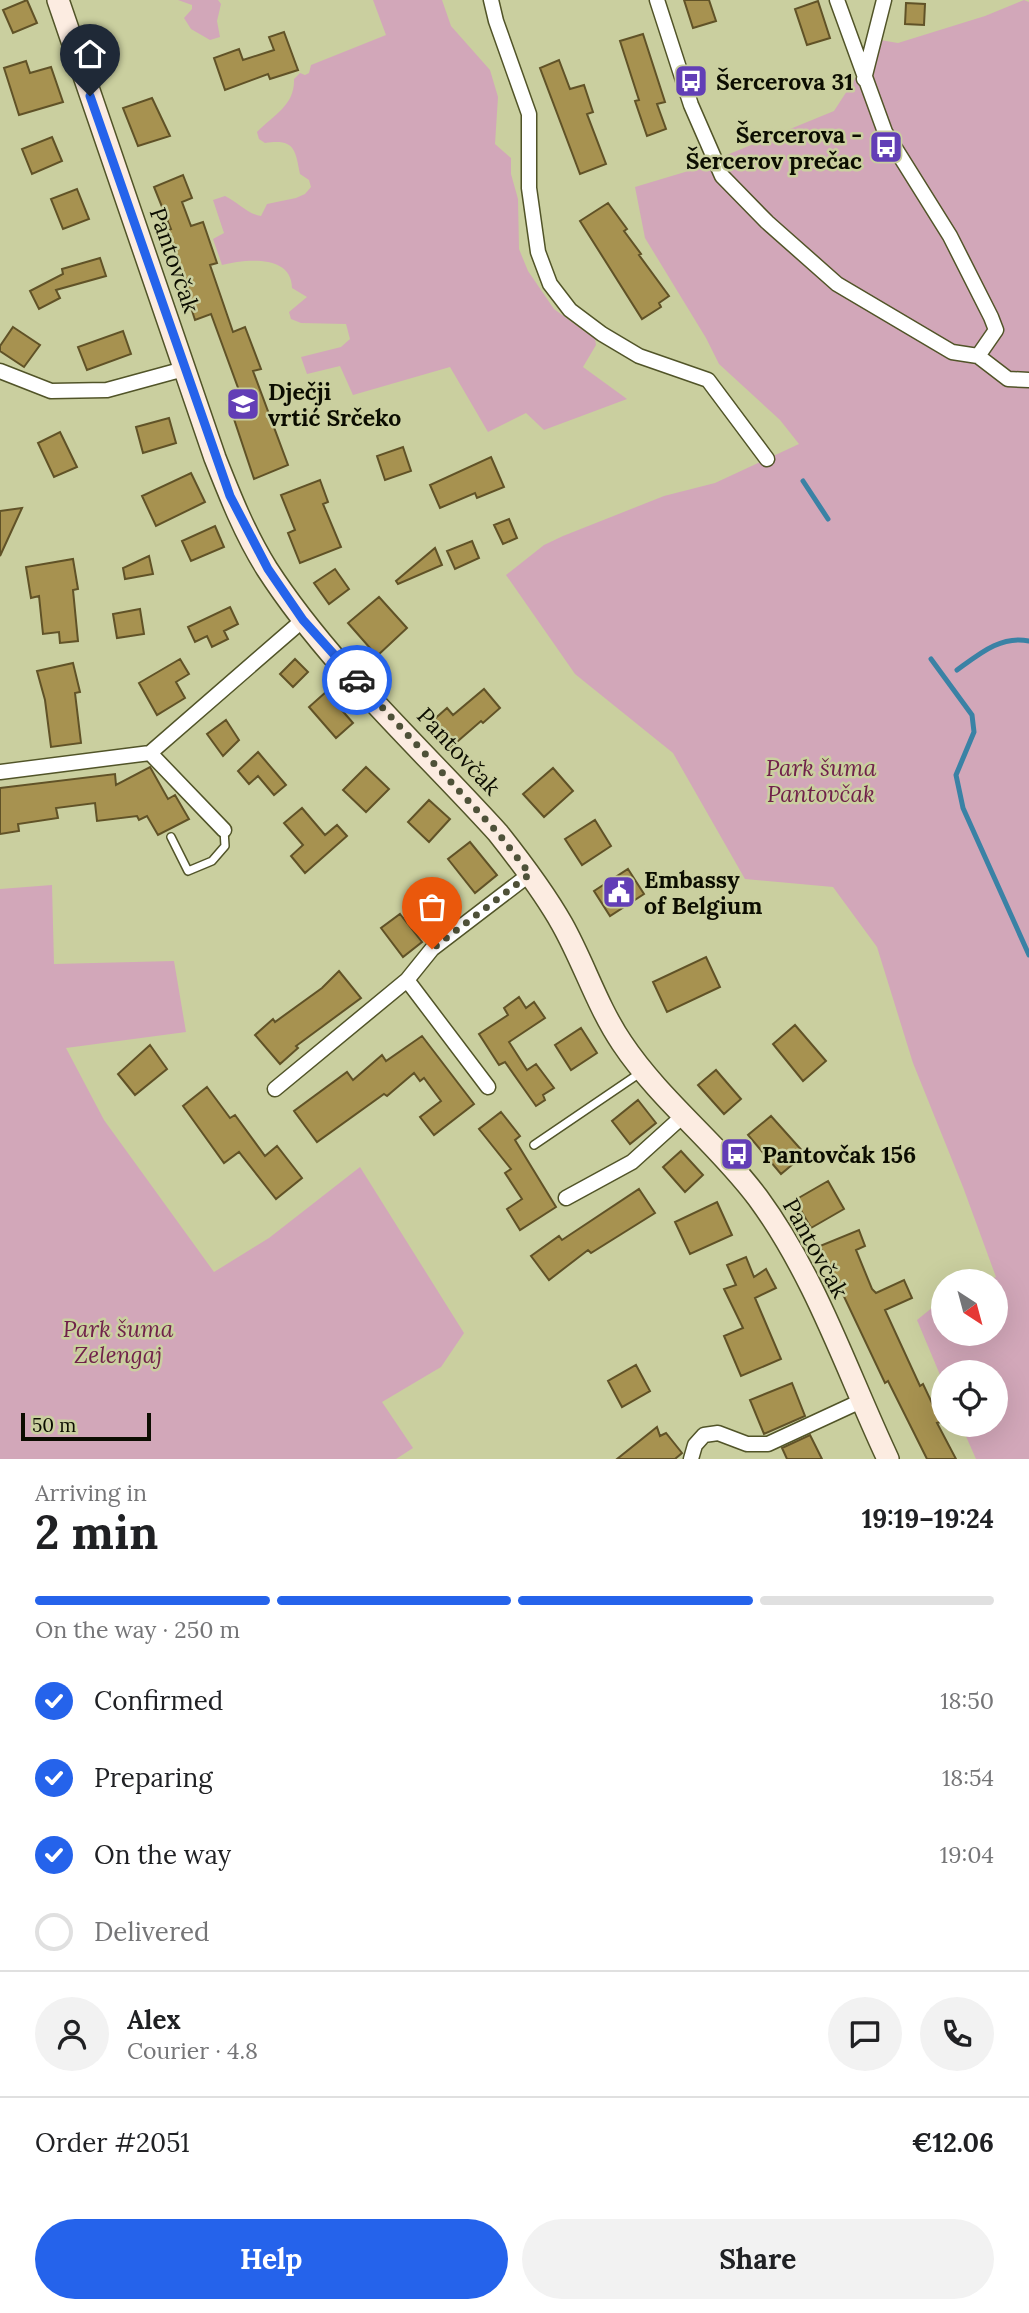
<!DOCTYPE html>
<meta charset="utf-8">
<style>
:root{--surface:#fff;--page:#f2f2f2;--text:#202124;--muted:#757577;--line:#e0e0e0;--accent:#2563eb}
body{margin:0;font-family:Lora,serif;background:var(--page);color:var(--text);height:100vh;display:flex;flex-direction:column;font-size:26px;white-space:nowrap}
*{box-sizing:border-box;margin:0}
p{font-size:23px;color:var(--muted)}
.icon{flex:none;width:38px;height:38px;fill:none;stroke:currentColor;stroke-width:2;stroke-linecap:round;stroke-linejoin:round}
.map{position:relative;height:1459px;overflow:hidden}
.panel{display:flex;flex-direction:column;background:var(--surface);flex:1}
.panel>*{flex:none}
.needle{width:46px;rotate:144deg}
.controls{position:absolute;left:931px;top:1269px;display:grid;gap:14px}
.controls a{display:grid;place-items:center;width:77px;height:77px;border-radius:50%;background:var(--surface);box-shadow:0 7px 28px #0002;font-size:35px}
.scale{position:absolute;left:21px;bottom:18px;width:130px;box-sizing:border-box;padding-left:7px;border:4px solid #0c0d01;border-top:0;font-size:19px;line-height:24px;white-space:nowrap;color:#0c0d01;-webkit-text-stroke:5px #cacf9f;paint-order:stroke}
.pin{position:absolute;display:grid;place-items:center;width:60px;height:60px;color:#fff;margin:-72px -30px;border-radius:50% 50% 50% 0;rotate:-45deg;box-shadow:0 0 7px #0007}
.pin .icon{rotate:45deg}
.courier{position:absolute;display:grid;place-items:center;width:70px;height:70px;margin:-35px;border:5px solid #2563eb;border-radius:50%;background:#fff;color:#222;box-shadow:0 2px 9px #0007}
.head em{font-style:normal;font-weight:700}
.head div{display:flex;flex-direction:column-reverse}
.head{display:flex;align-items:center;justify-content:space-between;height:119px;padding:0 35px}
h1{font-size:46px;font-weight:700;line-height:52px}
.bar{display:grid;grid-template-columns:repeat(4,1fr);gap:10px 7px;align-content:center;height:84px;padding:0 35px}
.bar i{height:9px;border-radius:5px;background:var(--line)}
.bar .on{background:var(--accent)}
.bar p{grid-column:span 4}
.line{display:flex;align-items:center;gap:18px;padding:0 35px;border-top:2px solid var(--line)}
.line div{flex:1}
.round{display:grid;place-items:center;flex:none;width:74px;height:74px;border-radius:37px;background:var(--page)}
ol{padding:0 35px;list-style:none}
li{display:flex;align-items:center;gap:21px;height:77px}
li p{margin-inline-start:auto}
li .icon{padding:7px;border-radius:50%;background:var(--accent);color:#fff;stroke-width:4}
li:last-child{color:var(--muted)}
li i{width:38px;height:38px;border:4px solid var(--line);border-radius:50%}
.cta{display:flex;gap:14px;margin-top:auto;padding:14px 35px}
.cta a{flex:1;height:80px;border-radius:42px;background:var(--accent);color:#fff;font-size:28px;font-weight:700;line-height:80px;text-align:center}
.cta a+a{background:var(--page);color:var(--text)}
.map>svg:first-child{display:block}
.green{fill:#d2a7b9}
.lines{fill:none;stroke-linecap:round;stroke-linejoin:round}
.stream{stroke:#3a82a5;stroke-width:5}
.building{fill:#a79250;stroke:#605227;stroke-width:2}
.lane-casing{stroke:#515428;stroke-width:10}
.street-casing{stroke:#515428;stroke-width:17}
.secondary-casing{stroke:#515428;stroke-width:24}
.lane{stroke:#fff;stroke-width:7}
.street{stroke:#fff;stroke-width:14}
.secondary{stroke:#fcece1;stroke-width:21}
.done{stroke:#4e5138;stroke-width:7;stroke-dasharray:0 12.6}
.route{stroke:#2563eb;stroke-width:9}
.labels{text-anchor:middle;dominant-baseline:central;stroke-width:5;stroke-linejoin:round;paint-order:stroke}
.poi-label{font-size:23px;font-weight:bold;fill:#0c0d01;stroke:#cacf9f;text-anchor:start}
.street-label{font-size:23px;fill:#0c0d01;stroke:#cacf9f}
.park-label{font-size:23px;font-style:italic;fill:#70214a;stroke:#cacf9f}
</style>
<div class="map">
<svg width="1029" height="1459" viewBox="0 0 1029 1459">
<rect width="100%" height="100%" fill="#cacf9f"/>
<!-- green -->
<path class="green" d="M178,0H218L221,4L217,21L220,37L210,40L191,29L184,18L192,9V5Z
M373,0H442L451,26L490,70L498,97L495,144L511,158V174L518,199L519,249L528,271L554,309L595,339L596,345L583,367L627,399L544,430L526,413L488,432L450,367L353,395L340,366L307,374L301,357L341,347L350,339L346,324L301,323L291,319L289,312L307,297L292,288C292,254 245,259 222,265L213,239L224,233L213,200L225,196C238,202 247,214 261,216L267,204L296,198L305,194L311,187L309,180L300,174C295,148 294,139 265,143L259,139L257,132C275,114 295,105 294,79L300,73L305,75L309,73L311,65L386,35Z
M1024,0L1029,2V1459H976L961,1425L996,1424V1372H943V1382L917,1320L943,1299V1334H996V1281H986L996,1277L963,1187L913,1063L877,947L833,887L745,879L673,753L575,674L506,575L544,545L563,536L664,496L715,483L799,444L780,420L719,364L706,338L645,238L635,187L685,172L834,111L880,40L898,43L985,16Z
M52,885L54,964L174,961L186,1032L66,1048L104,1120L214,1272L269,1238L360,1167L464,1333L441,1367L382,1402L413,1448L396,1459H0V889Z"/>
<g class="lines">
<!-- stream -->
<path class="stream" d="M803,481L828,519
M931,659L972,715L974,732L956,775L963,808L1029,955
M957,670C979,654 1001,635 1029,641"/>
</g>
<!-- building -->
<path class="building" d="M27,0L37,23L13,33L3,10Z
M684,0H709L716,21L693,28Z
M818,1L830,38L807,45L795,9Z
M906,3L925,4L924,25L905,24Z
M284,32L298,70L270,79L268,74L225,90L214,58L239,49L243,60L274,50L269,37Z
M643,34L665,102L657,104L666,129L647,136L635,101L639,100L620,41Z
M559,60L570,89L584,85L593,112L587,114L606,164L580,174L540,68Z
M26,61L30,73L51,67L63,102L19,115L4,68Z
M152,98L170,136L138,146L123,108Z
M52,137L62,161L32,174L22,149Z
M183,175L192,198L182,202L191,226L203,222L217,263L210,265L233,332L245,327L261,369L253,371L288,465L254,479L228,401L241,396L211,314L195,320L186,292L189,290L167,230L171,229L154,187Z
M77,189L89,219L63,229L51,199Z
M608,203L627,229L624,231L641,254L639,255L669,296L659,303L661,307L642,319L580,221Z
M100,258L106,276L56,290L60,298L39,309L30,291L63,274L62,269Z
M13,327L40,345L24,367L0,351V346Z
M123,331L131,354L87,370L78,347Z
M169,418L176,443L143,453L136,427Z
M60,432L77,467L54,477L38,443Z
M403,447L411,471L385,480L377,456Z
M491,457L504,487L477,498L475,493L440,508L430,485Z
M191,473L205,502L156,526L142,496Z
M320,480L328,502L323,504L341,547L300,563L288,533L295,530L281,495Z
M22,508L0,556V511Z
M509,519L517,538L503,544L494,525Z
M215,526L224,547L191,561L182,541Z
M472,541L479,558L455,569L447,551Z
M435,548L442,565L398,584L396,581Z
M149,556L153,574L125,579L123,568Z
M73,559L78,589L73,590L78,641L60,643L59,632L43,634L39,596L31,598L26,567Z
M335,569L349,589L329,604L314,583Z
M379,597L407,628L377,656L348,623Z
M230,607L238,624L224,631L228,639L212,647L207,636L195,642L188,627Z
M140,609L144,634L117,638L113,614Z
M180,659L189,674L176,682L185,698L157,715L139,683Z
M295,659L308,672L293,687L280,674Z
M73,663L80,692L75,693L81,743L51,747L45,700L37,671Z
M484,689L500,708L483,723L481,721L451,747L430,723L447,708L453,715Z
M326,692L353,723L336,738L309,707Z
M226,720L239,740L223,756L207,734Z
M258,752L286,785L274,795L258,776L249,784L238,771Z
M150,767L168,799L175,795L189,819L158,835L147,816L139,820L137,816L97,821L95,803L56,808L58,818L18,824L19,831L0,834V788L115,774L116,785Z
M366,767L389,789L366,812L343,790Z
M553,768L573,791L544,817L523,794Z
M429,800L450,819L429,842L408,822Z
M302,808L325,835L337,825L347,836L305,873L291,856L303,845L284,823Z
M595,820L611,846L582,865L565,839Z
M470,842L497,875L475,893L448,859Z
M628,869L644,894L610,916L594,891Z
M400,914L422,942L403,957L381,928Z
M706,957L720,987L667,1012L653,982Z
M339,971L361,998L296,1046L298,1048L280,1064L255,1035L273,1019L275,1022L322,988Z
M519,997L526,1008L534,1002L545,1018L509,1042L527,1070L536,1064L554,1088L543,1095L545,1100L536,1106L505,1062L499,1065L479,1034L508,1015L504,1008Z
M795,1025L826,1061L803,1081L773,1044Z
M581,1028L597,1053L571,1070L555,1045Z
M422,1036L474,1104L434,1135L420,1117L441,1101L424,1078L420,1081L414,1073L387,1096L384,1094L317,1142L294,1111L347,1072L353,1080L382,1055L386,1061Z
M150,1045L167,1069L135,1095L118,1074Z
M716,1070L741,1099L724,1114L698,1085Z
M207,1087L230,1118L235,1115L265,1156L277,1146L302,1178L276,1199L239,1152L224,1163L183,1106Z
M638,1100L656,1123L630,1144L612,1121Z
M501,1112L520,1136L515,1140L556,1207L520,1230L507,1209L522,1199L505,1173L511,1169L479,1129Z
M771,1116L805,1154L781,1174L748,1135Z
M681,1151L703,1175L685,1192L663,1167Z
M828,1181L844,1209L811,1228L795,1200Z
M639,1189L655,1213L591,1253L588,1250L549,1280L531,1256L559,1236L562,1240Z
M717,1202L732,1235L690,1254L675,1222Z
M859,1230L865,1246L856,1250L872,1289L876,1293L904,1280L912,1298L885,1310L920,1386L923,1384L941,1422L937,1423L956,1459H927L888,1381L885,1383L820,1246Z
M746,1257L754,1277L766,1269L776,1288L755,1298L781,1359L741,1376L724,1336L743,1328L724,1289L736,1285L727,1265Z
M636,1365L650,1391L622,1407L608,1381Z
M792,1383L805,1416L764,1434L750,1400Z
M657,1427L660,1436L666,1433L682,1453L675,1459H617Z
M810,1435L822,1459H787L782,1448Z"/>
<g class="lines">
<defs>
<path id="lane" d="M171,837L188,871L212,861L225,846L224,830
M534,1145L640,1073"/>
<path id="street" d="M491,0L496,21L529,114V188L538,252L550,284L570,310L602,334L639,356L708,380L767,459
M657,0L691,105L722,176L767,222L837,284L952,352L978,356L996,330L991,317L950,236L885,132L837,0
M864,79L884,0
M978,356L1008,379L1029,380
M0,371L51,391L107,390L184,369
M150,753L224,830
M0,772L150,753L303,620
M488,1087L407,980L432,949L530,874
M275,1089L407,980
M566,1198L632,1162L684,1115
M691,1459L695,1445L704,1435L718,1433L747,1444H768L861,1401"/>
<path id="secondary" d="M58,0L215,458C230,496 245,534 267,569C329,665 421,748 498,833C521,862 544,892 562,924C584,963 597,1006 622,1043C660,1100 717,1143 758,1198C816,1277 847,1372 888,1459"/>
</defs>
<!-- lane casing -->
<use href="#lane" class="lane-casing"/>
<!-- street casing -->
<use href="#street" class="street-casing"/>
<!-- secondary casing -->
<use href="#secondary" class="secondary-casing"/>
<!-- lane -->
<use href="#lane" class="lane"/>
<!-- street -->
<use href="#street" class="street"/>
<!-- secondary -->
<use href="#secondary" class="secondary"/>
</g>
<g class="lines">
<!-- done -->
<path class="done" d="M357,680L498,833L530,874L432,949"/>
<!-- route -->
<path class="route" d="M90,96L230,496L268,569L303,620L357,680"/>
</g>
<!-- icons -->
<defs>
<symbol id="bus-square" viewBox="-11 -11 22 22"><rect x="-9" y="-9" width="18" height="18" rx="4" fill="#623eb6" stroke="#cacf9f"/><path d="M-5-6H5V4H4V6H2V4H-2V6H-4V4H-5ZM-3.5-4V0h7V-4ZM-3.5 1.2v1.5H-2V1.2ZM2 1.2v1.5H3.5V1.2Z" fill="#fff"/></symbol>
<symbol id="school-square" viewBox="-11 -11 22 22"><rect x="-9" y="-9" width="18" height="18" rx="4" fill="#623eb6" stroke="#cacf9f"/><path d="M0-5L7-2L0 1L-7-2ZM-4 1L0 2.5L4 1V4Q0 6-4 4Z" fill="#fff"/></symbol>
<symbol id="civic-square" viewBox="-11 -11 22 22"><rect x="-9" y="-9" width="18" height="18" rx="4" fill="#623eb6" stroke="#cacf9f"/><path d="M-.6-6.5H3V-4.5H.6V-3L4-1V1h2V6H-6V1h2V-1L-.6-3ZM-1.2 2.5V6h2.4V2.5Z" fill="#fff"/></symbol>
</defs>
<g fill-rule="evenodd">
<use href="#bus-square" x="672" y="62" width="38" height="38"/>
<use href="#bus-square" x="867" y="128" width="38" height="38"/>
<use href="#school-square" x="224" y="385" width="38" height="38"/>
<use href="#civic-square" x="600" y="873" width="38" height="38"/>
<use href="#bus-square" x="718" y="1135" width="38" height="38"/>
</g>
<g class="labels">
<!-- poi labels -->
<g class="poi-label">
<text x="716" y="81">Šercerova 31</text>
<text x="862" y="134" text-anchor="end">Šercerova -<tspan x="862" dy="26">Šercerov prečac</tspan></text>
<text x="268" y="391">Dječji<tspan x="268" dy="26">vrtić Srčeko</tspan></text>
<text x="644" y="879">Embassy<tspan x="644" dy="26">of Belgium</tspan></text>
<text x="762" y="1154">Pantovčak 156</text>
</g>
<!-- street labels -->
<g class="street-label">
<text transform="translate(175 260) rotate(71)">Pantovčak</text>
<text transform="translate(459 751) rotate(47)">Pantovčak</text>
<text transform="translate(816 1248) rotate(61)">Pantovčak</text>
</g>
<!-- park labels -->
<g class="park-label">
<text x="821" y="767">Park šuma<tspan x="821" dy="26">Pantovčak</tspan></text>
<text x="118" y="1328">Park šuma<tspan x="118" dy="26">Zelengaj</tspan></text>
</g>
</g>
</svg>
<div class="controls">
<a><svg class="needle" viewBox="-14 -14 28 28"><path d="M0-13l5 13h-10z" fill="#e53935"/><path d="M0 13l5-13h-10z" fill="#757577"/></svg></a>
<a><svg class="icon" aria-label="locate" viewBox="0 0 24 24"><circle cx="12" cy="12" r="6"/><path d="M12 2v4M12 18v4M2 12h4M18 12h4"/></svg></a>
</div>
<div class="scale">50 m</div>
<div class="pin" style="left:432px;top:949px;background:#ea580c"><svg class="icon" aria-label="bag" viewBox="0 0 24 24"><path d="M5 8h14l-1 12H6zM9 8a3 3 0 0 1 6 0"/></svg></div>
<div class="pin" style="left:90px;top:96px;background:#1f2937"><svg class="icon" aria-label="home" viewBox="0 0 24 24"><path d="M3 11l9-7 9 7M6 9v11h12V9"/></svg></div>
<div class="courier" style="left:357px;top:680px"><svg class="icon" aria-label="car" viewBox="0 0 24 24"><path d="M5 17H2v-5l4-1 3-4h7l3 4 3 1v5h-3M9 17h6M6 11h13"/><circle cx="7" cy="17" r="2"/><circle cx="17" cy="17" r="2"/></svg></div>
</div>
<section class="panel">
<div class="head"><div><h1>2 min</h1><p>Arriving in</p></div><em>19:19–19:24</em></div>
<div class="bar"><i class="on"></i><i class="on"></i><i class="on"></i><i></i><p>On the way · 250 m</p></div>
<ol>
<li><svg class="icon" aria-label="check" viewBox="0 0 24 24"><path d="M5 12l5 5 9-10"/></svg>Confirmed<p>18:50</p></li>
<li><svg class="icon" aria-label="check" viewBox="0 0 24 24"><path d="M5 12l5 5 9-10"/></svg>Preparing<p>18:54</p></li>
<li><svg class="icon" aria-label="check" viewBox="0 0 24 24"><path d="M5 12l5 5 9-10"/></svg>On the way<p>19:04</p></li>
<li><i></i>Delivered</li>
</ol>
<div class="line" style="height:126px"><a class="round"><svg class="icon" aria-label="person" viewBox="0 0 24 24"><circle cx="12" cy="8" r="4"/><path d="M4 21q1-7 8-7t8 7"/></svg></a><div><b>Alex</b><p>Courier · 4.8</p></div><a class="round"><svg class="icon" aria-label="chat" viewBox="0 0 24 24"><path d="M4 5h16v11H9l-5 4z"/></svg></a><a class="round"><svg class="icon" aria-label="phone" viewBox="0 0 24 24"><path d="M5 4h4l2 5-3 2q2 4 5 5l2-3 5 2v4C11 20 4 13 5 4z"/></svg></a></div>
<div class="line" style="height:91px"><div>Order #2051</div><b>€12.06</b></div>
<div class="cta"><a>Help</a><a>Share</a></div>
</section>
